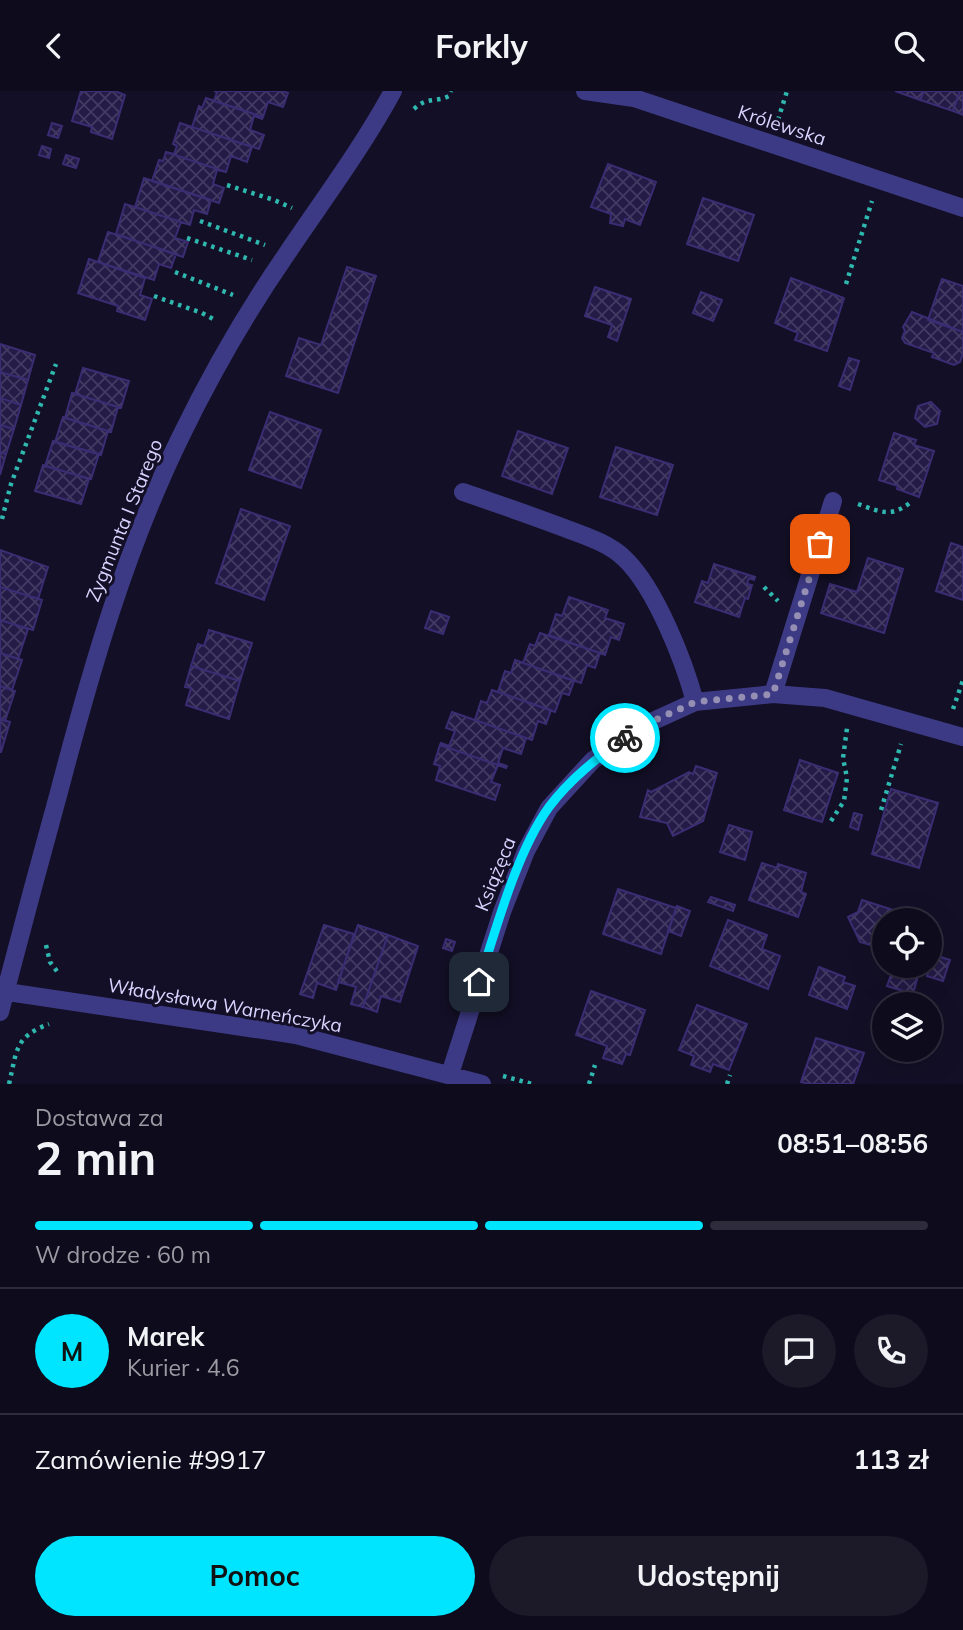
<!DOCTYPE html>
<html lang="pl">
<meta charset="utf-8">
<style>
:root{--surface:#0e0b1c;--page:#1c1929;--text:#f1f3f6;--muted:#9b9ba3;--line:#2e2b3b;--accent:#00e5ff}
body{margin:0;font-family:Mulish,sans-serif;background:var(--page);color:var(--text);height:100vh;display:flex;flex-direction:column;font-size:26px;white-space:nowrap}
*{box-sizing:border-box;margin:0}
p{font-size:23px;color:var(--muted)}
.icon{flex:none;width:38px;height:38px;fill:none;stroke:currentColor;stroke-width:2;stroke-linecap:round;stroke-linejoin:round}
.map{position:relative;height:993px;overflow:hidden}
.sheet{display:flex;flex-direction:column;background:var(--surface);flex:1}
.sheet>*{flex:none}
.buttons{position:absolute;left:872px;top:817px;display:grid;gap:14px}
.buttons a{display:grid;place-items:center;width:70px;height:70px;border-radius:50%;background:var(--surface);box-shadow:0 7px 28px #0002,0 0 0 2px var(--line);font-size:35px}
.pin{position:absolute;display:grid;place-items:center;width:60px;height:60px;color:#fff;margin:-30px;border-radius:14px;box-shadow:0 4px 10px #0006}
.courier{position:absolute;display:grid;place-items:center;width:70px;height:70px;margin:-35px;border:5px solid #00e5ff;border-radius:50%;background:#fff;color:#222;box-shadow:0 2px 9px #0007}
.overview em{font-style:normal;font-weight:700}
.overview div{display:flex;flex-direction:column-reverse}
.overview{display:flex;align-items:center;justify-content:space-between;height:119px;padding:0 35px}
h1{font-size:46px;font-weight:700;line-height:52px}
.bar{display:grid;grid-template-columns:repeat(4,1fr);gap:10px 7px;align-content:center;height:84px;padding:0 35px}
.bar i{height:9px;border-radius:5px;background:var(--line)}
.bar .on{background:var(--accent)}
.bar p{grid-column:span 4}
.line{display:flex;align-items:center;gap:18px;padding:0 35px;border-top:2px solid var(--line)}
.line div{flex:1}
.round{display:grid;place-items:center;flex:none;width:74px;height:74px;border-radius:37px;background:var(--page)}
.primary-button{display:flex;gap:14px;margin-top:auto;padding:14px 35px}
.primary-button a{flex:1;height:80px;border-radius:42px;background:var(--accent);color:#111;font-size:28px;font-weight:700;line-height:80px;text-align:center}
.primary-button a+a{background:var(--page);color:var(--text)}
header{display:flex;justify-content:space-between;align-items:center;height:91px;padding:0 35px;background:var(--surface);font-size:32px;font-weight:700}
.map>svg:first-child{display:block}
.building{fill:url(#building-cross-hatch);stroke:#3b2d73;stroke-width:2}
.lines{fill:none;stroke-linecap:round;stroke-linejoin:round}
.path{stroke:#2fb8b0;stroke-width:4.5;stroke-dasharray:3.5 5;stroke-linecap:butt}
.service{stroke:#3d3a85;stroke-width:18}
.minor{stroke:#3d3a85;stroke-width:18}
.done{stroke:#948fb3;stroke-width:7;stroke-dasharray:0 12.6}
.route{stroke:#00e5ff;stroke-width:9}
.labels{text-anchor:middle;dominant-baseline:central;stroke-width:6;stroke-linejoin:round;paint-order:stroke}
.street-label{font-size:19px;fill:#d9d4ff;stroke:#130f26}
</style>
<header><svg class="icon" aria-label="back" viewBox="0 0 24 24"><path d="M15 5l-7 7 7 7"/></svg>Forkly<svg class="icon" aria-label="search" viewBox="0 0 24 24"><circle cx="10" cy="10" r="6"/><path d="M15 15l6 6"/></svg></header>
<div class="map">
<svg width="963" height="993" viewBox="0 0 963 993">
<defs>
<pattern id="building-cross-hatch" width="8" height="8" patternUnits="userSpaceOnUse" patternTransform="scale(1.75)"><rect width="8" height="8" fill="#241b47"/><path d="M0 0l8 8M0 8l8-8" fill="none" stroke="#433b63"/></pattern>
</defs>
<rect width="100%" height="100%" fill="#130f26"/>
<!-- building -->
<path class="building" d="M81,0H115L125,4L112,48L91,41L92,36L72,30Z
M214,0H282L288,2L283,16L268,11L263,26L214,10L217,1Z
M895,0H924L920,9Z
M924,0H960L953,20L920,9Z
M960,0H963V24L953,20Z
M206,7L263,26L262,28L254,25L250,39L264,44L259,58L192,36L199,15L202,17Z
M52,32L62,35L58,47L48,44Z
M180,32L252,56L247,71L231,65L226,81L166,61L174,63L177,55L173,53Z
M42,55L51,58L49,67L39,64Z
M166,61L226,81L217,79L213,93L224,97L219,112L152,90L159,69L163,70Z
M66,64L79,68L76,77L63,73Z
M608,73L656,91L640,134L625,128L623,135L610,132L611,123L591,116Z
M144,87L211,109L207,123L194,119L190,134L135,116Z
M703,107L754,124L738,170L687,153Z
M125,113L181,131L175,147L188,151L183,166L116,143Z
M108,141L176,163L171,177L159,173L154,189L98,171Z
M89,168L145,187L140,204L152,208L145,229L117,220L118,215L78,202Z
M347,176L376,185L338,302L286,285L299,247L321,254Z
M791,187L844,207L827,260L795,249L798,242L775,232Z
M942,188L963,195V241L928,229Z
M595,196L631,208L617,250L608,246L612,234L585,225Z
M701,201L722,209L713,230L693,222Z
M912,221L963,241V262L960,271L954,274L932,266L934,262L905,252L902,247L905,240L903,236Z
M0,253L35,264L28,289L0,281Z
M849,267L859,270L850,299L839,295Z
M83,277L129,290L121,317L75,303Z
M0,281L28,289L21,314L0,307Z
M72,302L118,316L111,341L65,327Z
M0,307L21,314L14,338L0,334Z
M931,311L940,320L937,333L925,336L915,327L918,315Z
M270,321L321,339L301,397L249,379Z
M63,326L108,340L101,364L55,351Z
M0,334L14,338L6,363L0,361Z
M518,340L568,357L552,403L502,385Z
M894,342L916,349L914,354L934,360L919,406L897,398L898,395L879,389Z
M53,350L99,363L91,388L45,375Z
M616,356L673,374L657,424L600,406Z
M0,361L6,363L0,384Z
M43,374L89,388L81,413L35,400Z
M241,418L290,435L264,509L216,492Z
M951,452L963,456V509L936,500Z
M0,459L48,476L38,508L0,496Z
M868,467L903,478L884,542L821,522L830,493L857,501Z
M714,473L755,486L754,489L749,487L747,493L752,494L748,508L745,507L739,526L695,511L702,490L708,492Z
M0,496L42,509L33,539L0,529Z
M569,506L608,519L605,527L624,533L619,549L611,546L605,564L549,544L556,523L562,525Z
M431,520L449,526L443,543L425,537Z
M0,529L28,538L18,568L0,562Z
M209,539L252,552L240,590L191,575L198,553L204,555Z
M540,542L600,562L595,577L587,574L581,592L523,572L530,553L535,555Z
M0,562L22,569L12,599L0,595Z
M515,569L574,590L569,604L562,602L555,621L498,601L505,580L511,582Z
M191,575L240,590L229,628L186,614L191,597L185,596Z
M0,595L15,600L5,630L0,628Z
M492,599L551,619L546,633L538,630L532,649L475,629L481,610L487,612Z
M452,621L526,647L521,663L503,657L498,672L507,675L506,677L440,654L441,652L449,655L455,640L446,637Z
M0,628L10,631L1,661H0Z
M440,654L498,674L491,691L500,694L495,709L436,689L440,675L434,673Z
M800,669L838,682L822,731L784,719Z
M696,675L717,682L703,730L673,745L667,732L640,726L648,699L651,701L689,681L693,683Z
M891,698L938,712L919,777L872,763Z
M854,722L862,724L858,739L850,736Z
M729,734L752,741L745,769L720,761Z
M762,772L777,777L778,773L806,782L801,801L806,803L798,826L749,809Z
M618,798L676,817L661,863L603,843Z
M711,806L735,814L733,820L708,811Z
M862,809L918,827L917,830H884V858L860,851L848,826L858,821Z
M677,815L690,820L681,845L668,840Z
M925,828L937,832L929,857V830Z
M728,829L767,844L762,858L780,865L768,898L710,875Z
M324,834L354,843L336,899L317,892L313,907L300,903Z
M358,834L388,844L363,916L351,913L356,896L338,891Z
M388,844L418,855L400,911L381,905L377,921L363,916Z
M446,848L455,851L452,860L443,857Z
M934,864L950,869L943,890L927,885Z
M819,876L845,886L843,891L855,895L847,918L809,904Z
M893,878L918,885L913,903L887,895Z
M591,900L645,919L630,964L626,963L622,973L603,967L607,955L576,944Z
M697,914L747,933L729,979L713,973L710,981L691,974L694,965L679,959Z
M816,947L864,962L853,993H809L801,991Z"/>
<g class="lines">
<!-- path -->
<path class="path" d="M414,18C428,5 435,12 449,5L451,0
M778,29L787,0
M227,94L274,109L292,117
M200,130L265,154
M187,147L252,169
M175,181L233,204
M846,193L872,110
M154,205L202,222L215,229
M858,413C881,421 891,427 911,411
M2,428L11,393L56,273
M764,496L778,510
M953,618L963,589
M881,719L901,653
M831,730L844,710L847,687L843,667L847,637
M46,854L50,871L59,883
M503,985L532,993
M9,993C17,960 14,946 49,933
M589,993L595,974
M727,993L730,984"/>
<!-- service -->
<path class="service" d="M773,603L833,410"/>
<!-- minor -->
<path class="minor" d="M585,0L634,7L963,117
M463,401C495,412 527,423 559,435C582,444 608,451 625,468C656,498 684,570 695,611
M0,900L296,944L482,993
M0,921C19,848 39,774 59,701C91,579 125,460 180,347C211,283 246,222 286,164C323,109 362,57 393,0
M450,983L502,821L526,760L549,717L593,669L640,636L695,611L773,603L825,607L963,646"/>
</g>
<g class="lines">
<!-- done -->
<path class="done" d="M625,647L640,636L695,611L773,603L820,453"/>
<!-- route -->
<path class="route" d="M479,891C496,838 517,760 549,716C570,688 597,667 625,647"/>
</g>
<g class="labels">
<!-- street labels -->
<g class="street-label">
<text transform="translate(782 34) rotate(18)">Królewska</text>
<text transform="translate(124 429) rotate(-68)">Zygmunta I Starego</text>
<text transform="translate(495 783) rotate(-68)">Książęca</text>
<text transform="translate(225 914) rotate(10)">Władysława Warneńczyka</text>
</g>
</g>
</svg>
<div class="buttons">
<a><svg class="icon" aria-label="locate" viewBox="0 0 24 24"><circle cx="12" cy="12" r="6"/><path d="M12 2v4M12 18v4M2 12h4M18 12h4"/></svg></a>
<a><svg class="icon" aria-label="layers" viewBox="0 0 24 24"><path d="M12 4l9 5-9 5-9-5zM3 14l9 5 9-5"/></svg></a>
</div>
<div class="pin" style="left:820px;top:453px;background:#ea580c"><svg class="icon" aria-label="bag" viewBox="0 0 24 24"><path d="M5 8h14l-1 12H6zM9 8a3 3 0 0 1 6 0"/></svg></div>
<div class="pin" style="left:479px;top:891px;background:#1f2937"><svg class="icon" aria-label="home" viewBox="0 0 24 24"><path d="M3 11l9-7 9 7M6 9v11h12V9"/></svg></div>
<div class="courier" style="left:625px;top:647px"><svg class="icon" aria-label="bike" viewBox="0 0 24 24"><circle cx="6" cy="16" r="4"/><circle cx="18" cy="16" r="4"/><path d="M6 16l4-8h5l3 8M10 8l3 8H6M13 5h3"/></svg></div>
</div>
<section class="sheet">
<div class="overview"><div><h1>2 min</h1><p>Dostawa za</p></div><em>08:51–08:56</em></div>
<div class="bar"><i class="on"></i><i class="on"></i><i class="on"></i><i></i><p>W drodze · 60 m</p></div>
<div class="line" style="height:126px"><b class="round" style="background:var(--accent);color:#111">M</b><div><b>Marek</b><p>Kurier · 4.6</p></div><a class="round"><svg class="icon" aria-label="chat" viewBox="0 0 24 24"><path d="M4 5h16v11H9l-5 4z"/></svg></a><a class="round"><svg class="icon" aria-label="phone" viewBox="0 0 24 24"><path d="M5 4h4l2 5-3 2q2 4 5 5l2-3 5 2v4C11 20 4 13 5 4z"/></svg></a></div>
<div class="line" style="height:91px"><div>Zamówienie #9917</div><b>113 zł</b></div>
<div class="primary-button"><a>Pomoc</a><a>Udostępnij</a></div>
</section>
